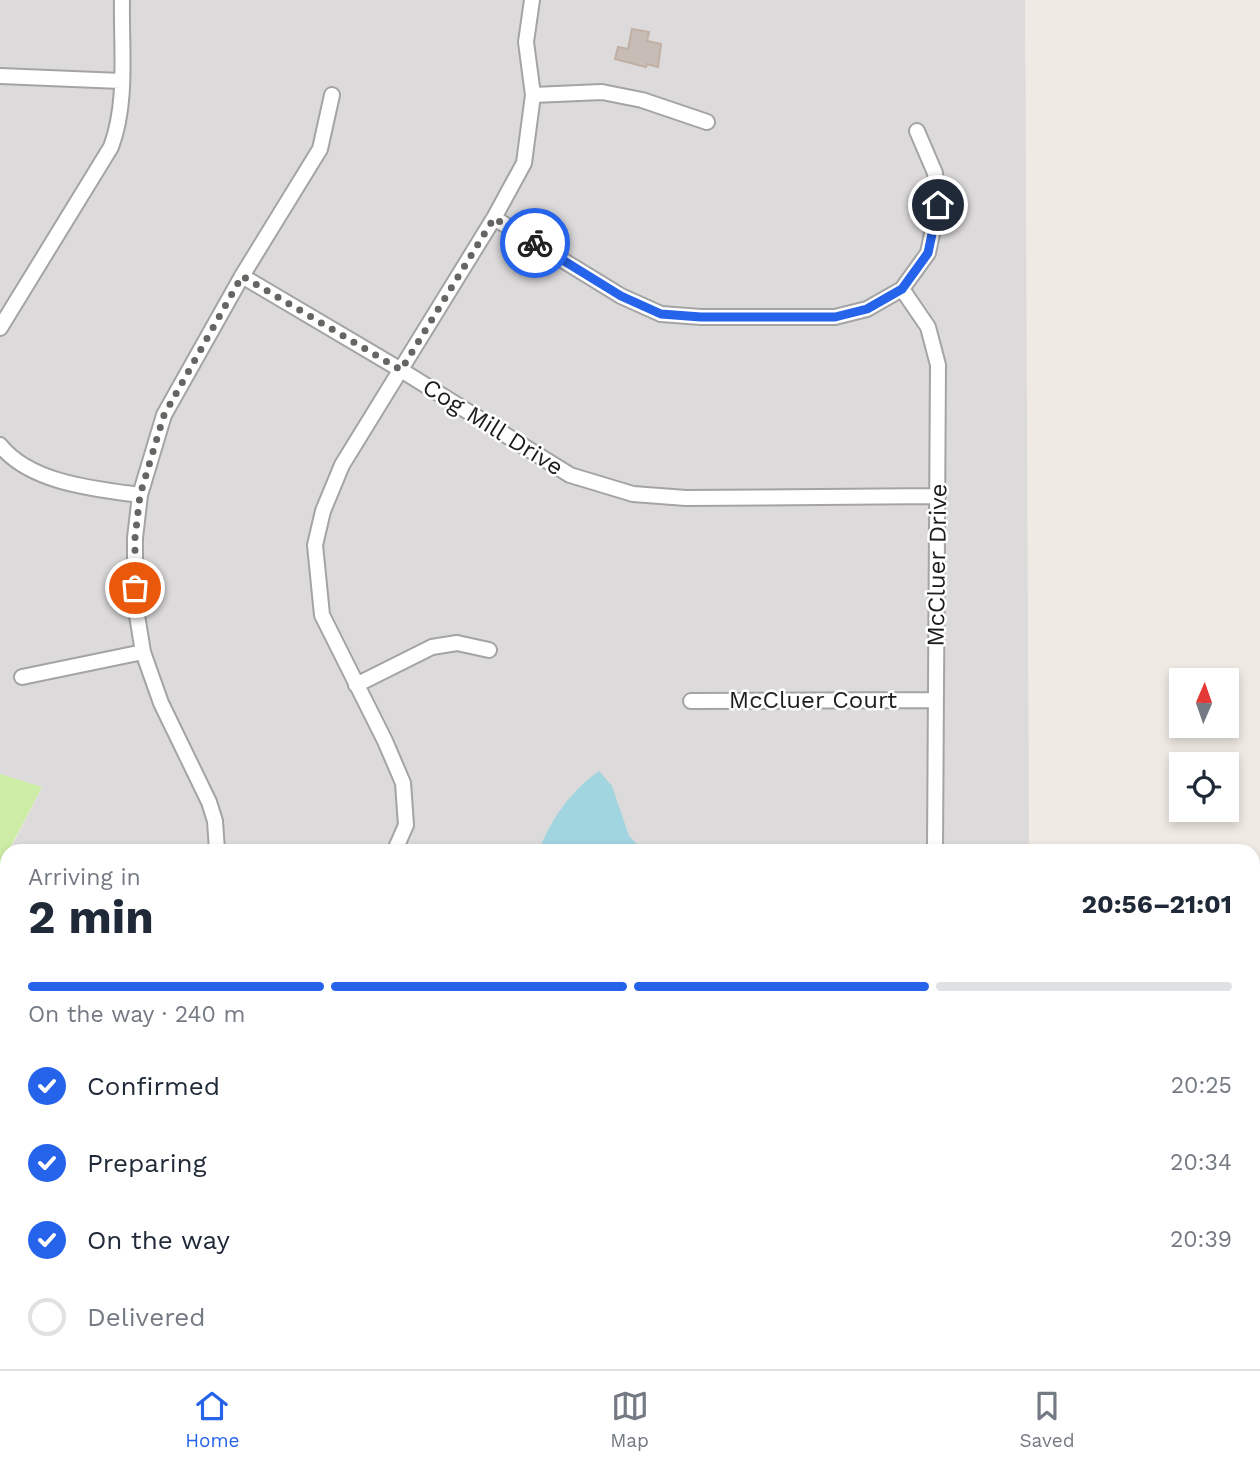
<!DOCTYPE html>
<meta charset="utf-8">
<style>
:root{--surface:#fff;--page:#f2f2f3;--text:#1f2937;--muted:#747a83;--line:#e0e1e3;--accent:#2563eb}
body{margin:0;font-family:"Work Sans",sans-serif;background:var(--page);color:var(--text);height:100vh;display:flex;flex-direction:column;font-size:26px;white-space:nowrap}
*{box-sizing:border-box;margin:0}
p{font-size:23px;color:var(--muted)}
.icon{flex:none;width:38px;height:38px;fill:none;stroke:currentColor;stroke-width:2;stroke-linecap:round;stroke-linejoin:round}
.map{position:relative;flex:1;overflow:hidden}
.panel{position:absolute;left:0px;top:844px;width:1260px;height:527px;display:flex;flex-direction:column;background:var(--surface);border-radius:21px 21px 0 0;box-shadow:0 4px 10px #0003}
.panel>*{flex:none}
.needle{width:46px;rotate:2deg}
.tools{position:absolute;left:1169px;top:668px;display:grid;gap:14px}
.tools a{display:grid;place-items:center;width:70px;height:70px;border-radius:0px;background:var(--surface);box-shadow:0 4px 10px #0003;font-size:35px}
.pin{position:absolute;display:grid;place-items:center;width:60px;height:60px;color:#fff;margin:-30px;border:4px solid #fff;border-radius:50%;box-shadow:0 2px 7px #0007}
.courier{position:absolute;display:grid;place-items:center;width:70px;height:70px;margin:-35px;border:5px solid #2563eb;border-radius:50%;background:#fff;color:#222;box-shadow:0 2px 9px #0007}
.head em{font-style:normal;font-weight:700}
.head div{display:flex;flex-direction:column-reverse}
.head{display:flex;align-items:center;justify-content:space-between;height:119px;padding:0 28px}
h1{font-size:46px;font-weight:700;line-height:52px}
.bar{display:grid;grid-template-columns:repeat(4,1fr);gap:10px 7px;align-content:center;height:84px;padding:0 28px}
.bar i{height:9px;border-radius:5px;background:var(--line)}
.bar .on{background:var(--accent)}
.bar p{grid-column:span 4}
ol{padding:0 28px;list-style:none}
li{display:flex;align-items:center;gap:21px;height:77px}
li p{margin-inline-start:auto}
li .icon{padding:7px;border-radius:50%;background:var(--accent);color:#fff;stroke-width:4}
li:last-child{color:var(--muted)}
li i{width:38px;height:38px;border:4px solid var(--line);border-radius:50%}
.dock{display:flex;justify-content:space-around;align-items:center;height:98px;border-top:2px solid var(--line);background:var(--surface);font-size:19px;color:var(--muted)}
.dock a{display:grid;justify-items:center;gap:4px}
.dock .on{color:var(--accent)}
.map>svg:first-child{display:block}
.residential{fill:#dcdada}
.education{fill:#fffddc}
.grass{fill:#cdeca6}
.water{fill:#a1d5df}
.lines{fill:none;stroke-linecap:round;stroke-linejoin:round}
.stream{stroke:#a1d5df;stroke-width:4.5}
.building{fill:#c7bcb6;stroke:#c1afa4;stroke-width:2}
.minor-casing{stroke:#a4a4a4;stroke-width:18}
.minor{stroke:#fff;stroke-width:14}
.done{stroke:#666562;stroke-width:7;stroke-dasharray:0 12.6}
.route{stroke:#2563eb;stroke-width:9}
.labels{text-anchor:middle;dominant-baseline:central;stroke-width:5;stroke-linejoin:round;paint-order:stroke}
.street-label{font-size:24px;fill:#1d1d1d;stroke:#fff}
</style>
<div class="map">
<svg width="1260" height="1369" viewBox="0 0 1260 1369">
<rect width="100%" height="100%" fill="#efeae3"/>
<!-- residential -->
<path class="residential" d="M0,0H1025L1029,850H10L42,788L0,774Z
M0,973L7,974V1363H1022V1369H0Z"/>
<!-- education -->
<path class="education" d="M1253,1347L1260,1348V1369H1080V1363H1253Z"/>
<!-- grass -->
<path class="grass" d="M0,774L42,787L9,850H7V973L0,972Z"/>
<!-- water -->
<path class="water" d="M599,771L612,786L629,836L643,850H539C552,818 570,792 599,771Z"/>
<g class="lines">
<!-- stream -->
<path class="stream" d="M0,1323L7,1329
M24,1363L26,1369"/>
</g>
<!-- building -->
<path class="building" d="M632,29L649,32L647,41L661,44L658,67L647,64L646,67L615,59L618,47L628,49Z"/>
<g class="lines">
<defs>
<path id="minor" d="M0,76L121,81
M533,95L602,92L642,100L707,122
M494,218L621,296L661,314L701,317H835L867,309L902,289L928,253L938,205L935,173L917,131
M242,276L401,370L570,475L633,494L686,498L938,496
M902,289L928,327L938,365L935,850
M0,328L111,147C128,102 121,47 122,0
M0,445C30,483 95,489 140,495
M22,677L143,652
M356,685L432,647L457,643L489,650
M691,701L935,700
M217,850L215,821L209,802L161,703L143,652L135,603V538L140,495L164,415L242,276L320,149L332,95
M395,850L406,825L403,783L385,741L322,615L315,545L323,511L342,465L494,218L524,163L533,95L526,42L532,0
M1253,1323L1260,1324
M169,1363L172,1369
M928,1363V1369
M1052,1363V1369
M466,1369L467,1363"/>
</defs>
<!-- minor casing -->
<use href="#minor" class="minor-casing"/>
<!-- minor -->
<use href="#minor" class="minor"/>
</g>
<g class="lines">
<!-- done -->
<path class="done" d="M135,588V538L140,495L164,415L242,276L401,370L494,218L535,243"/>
<!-- route -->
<path class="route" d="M535,243L621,296L661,314L701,317H835L867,309L902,289L928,253L938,205"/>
</g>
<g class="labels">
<!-- street labels -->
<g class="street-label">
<text transform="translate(493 427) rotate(32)">Cog Mill Drive</text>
<text transform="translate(937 565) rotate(-89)">McCluer Drive</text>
<text x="813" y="700">McCluer Court</text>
</g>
</g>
</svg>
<div class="tools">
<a><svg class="needle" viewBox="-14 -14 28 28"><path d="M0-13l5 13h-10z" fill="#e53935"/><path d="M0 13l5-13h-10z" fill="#747a83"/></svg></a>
<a><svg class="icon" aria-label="locate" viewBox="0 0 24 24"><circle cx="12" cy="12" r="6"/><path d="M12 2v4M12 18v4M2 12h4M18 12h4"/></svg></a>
</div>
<div class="pin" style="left:135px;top:588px;background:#ea580c"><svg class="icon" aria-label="bag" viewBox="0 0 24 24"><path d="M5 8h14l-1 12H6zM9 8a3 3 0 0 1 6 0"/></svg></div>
<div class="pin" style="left:938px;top:205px;background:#1f2937"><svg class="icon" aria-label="home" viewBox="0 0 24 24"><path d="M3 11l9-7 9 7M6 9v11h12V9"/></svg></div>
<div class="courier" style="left:535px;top:243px"><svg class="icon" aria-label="bike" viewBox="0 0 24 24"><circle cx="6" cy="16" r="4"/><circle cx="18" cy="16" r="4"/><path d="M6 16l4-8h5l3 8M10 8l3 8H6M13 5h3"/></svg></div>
<section class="panel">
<div class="head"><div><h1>2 min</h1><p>Arriving in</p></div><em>20:56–21:01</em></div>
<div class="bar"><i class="on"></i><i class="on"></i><i class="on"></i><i></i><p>On the way · 240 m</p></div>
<ol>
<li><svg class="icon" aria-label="check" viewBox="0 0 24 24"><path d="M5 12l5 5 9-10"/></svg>Confirmed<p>20:25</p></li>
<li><svg class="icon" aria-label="check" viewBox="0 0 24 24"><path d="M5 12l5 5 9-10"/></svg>Preparing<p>20:34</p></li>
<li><svg class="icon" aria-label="check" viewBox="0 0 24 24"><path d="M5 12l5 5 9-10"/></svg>On the way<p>20:39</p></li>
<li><i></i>Delivered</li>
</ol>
</section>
</div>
<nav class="dock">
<a class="on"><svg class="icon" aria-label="home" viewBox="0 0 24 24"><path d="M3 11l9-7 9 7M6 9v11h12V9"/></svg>Home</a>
<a><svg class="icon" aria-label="map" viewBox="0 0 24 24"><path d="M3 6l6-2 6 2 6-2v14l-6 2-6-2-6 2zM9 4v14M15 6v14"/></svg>Map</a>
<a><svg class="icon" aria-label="saved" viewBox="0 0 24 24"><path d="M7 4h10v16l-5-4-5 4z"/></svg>Saved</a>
</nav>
